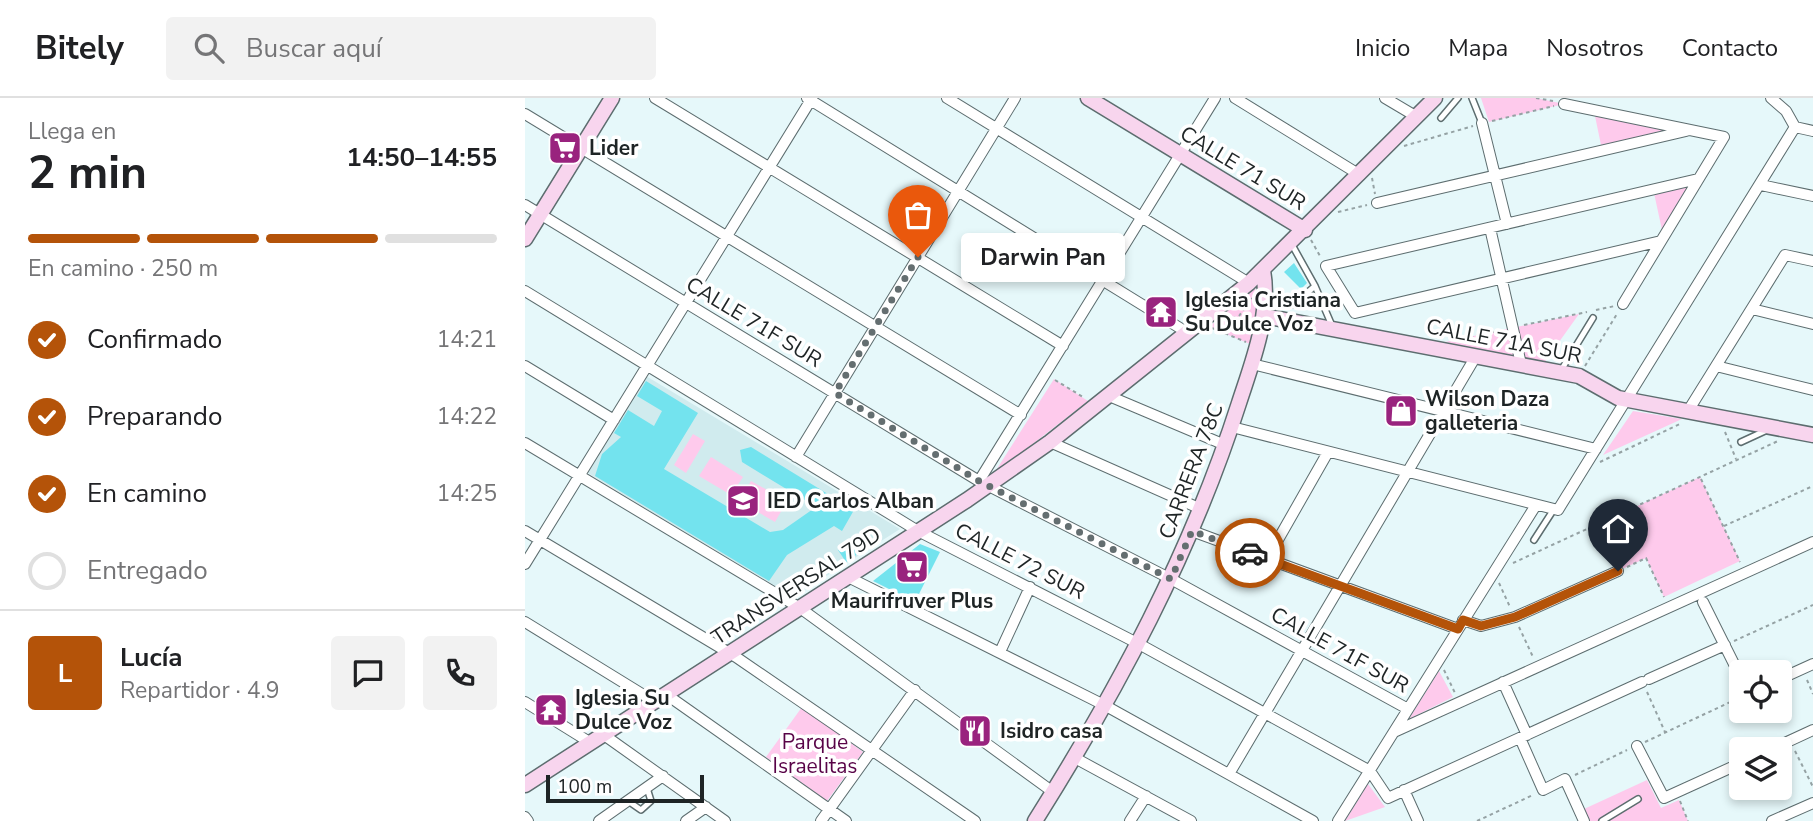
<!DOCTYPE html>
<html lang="es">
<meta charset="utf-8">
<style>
:root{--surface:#fff;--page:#f2f2f2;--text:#202124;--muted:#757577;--line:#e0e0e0;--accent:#b45309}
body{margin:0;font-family:"Nunito Sans",sans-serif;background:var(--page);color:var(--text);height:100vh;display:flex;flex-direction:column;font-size:26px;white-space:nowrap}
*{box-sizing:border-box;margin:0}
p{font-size:23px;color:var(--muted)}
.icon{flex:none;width:38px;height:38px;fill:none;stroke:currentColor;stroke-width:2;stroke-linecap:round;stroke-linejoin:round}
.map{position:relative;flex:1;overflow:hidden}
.side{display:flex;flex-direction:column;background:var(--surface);width:525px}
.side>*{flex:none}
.buttons{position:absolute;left:1204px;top:562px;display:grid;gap:14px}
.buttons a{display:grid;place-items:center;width:63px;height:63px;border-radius:7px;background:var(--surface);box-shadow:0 4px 10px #0003;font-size:35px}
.scale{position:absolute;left:21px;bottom:18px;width:158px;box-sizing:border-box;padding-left:7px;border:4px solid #1e2425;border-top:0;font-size:19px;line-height:24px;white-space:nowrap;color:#1e2425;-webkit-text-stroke:5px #fff;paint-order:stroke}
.pin{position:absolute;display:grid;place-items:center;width:60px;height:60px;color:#fff;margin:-72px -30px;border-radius:50% 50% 50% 0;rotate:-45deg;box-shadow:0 0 7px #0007}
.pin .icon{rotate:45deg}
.courier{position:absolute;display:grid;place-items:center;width:70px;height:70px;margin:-35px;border:5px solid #b45309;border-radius:50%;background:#fff;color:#222;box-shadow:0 2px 9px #0007}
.bubble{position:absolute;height:49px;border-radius:7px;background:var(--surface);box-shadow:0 4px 10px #0003;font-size:23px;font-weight:700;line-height:49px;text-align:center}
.head em{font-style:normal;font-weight:700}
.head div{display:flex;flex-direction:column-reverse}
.head{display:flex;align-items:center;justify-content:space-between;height:119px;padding:0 28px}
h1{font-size:46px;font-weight:700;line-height:52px}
.bar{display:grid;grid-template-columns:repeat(4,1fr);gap:10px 7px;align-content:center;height:84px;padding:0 28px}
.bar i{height:9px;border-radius:5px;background:var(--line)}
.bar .current{background:var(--accent)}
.bar p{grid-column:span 4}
.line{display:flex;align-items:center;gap:18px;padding:0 28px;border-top:2px solid var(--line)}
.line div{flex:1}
.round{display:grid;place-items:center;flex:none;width:74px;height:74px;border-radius:7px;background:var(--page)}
ol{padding:0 28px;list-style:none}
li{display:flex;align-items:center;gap:21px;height:77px}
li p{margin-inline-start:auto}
li .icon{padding:7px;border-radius:50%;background:var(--accent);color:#fff;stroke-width:4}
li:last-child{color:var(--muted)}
li i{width:38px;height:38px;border:4px solid var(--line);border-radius:50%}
header{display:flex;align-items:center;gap:42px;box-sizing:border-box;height:98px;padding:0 35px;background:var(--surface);border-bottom:2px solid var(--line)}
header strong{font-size:33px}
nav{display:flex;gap:38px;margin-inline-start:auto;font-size:24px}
.search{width:490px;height:63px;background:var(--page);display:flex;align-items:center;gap:18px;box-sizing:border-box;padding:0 24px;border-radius:7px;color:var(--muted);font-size:26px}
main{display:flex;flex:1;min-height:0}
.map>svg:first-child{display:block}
.built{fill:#d0ebee}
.green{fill:#fecaec}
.building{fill:#73e3ee}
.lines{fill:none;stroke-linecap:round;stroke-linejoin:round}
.lane-casing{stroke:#5d6d6f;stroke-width:8}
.street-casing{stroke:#5d6d6f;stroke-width:12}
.secondary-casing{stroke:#5d6d6f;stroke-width:17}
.path{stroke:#95a2a4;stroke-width:2;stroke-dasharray:3.5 3.5;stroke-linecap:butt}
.lane{stroke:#fff;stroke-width:5}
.street{stroke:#fff;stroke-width:10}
.secondary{stroke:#f8d5ee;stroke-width:14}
.done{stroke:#646e70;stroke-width:7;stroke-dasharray:0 12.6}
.route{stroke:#b45309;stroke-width:9}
.labels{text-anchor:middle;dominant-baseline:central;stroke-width:7;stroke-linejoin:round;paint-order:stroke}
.poi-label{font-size:21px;font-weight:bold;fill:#1e2425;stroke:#fff;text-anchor:start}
.street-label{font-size:21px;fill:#1e2425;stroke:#fff}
.park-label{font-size:21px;fill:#580347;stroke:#fff}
</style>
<header>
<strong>Bitely</strong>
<div class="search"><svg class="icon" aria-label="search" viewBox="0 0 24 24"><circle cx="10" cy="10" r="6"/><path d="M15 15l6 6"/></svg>Buscar aquí</div>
<nav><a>Inicio</a><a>Mapa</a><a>Nosotros</a><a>Contacto</a></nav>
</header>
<main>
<section class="side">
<div class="head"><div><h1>2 min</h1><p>Llega en</p></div><em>14:50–14:55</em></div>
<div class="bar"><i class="current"></i><i class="current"></i><i class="current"></i><i></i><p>En camino · 250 m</p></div>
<ol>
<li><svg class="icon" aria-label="check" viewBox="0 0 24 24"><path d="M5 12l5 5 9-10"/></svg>Confirmado<p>14:21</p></li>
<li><svg class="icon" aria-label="check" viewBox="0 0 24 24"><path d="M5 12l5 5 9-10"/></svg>Preparando<p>14:22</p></li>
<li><svg class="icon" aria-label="check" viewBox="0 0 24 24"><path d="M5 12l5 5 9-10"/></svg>En camino<p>14:25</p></li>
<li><i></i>Entregado</li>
</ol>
<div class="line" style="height:126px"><b class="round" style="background:var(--accent);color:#fff">L</b><div><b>Lucía</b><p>Repartidor · 4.9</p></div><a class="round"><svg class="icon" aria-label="chat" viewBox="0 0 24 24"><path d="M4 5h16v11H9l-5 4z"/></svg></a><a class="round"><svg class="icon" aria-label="phone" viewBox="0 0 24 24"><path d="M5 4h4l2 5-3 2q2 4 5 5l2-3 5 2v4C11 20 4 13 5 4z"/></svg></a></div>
</section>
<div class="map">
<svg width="1288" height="723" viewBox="0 0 1288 723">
<rect width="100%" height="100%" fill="#e6f8fa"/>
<!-- built -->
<path class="built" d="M121,278L375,431L267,500L63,375Z"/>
<!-- green -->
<path class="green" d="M956,0H1011L1039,6L964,24Z
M1070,18L1146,33L1076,47Z
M1167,86L1137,132L1129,95Z
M728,189L736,197L725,246L684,229Z
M1054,216L1019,265L920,244Z
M529,281L563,303L468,377Z
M1108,313L1157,321L1078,357Z
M168,336L180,343L161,375L149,367Z
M186,359L218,379L206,397L174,378Z
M1175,379L1215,463L1139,499L1121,460L1093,473L1071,427Z
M226,383L262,403L250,424L214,403Z
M914,573L928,599L884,621Z
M277,609L338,654L302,703L241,659Z
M1122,682L1136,710L1154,702L1163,723H1064L1059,711Z
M843,686L860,709L820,723Z"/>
<!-- building -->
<path class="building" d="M769,165L782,185L776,191L759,174Z
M121,283L173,315L139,371L245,434L258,432L291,409L217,364L215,352L226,349L329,412L317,433L309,428L262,457L244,483L70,378L77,356L96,339L89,335L103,312L129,328L137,313L112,298Z
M330,441L337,453L321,464L313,452Z
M395,446L415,454L390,504L348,483Z"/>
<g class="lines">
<defs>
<path id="lane" d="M947,0L957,25
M916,20L933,0
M790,188L808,230
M742,202L768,207L790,188L766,145
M1035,274L1068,220
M1216,344L1242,332
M1009,442L1029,411
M103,703L116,712L126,703L122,690
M1077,723L1113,701"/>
<path id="street" d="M130,0L538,248
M282,0L663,235
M422,0L724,185
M710,0L835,77
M860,0L892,19
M1246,0L1261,13L1270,29L1288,33
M1039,6L1199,39L1098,206
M0,16L496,317
M957,25L982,126
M1236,87L1288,98
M852,105L1161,33
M0,107L454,383L646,481L883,611
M965,130L996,266
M1136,143L830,215L801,168L1173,81
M0,193L393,433L614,546L845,673L863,700L1117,584
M1227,211L1288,226
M727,266L1071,351
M0,268L89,322
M1191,268L1288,292
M584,298L700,347
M1163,313L1260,157L1288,163
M707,329L1033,412L1270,29
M525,344L676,411
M0,345L275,510L528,694
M271,359L490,0
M454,383L690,0
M0,433L211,559L450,723
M667,433L933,531
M742,461L803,354
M0,466L287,0
M323,479L581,608L788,723
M1178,504L1216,580
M938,522L956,528L990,519L1093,473
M0,524L130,604
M475,554L505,489
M1124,581L1200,547
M1255,581L1288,566
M978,584L1002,637
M142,597L321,723
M0,604L66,645
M869,634L1288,444
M79,637L200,723
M995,640L1018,692L1040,681L1059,723
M1112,648L1139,700L1216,665
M1247,651L1288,632
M550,660L666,723
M704,676L951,258
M879,692L893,723
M0,719L3,723
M74,723L138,678
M161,723L181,709
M296,723L390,592
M605,723L621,698
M813,723L1011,407
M1247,723L1288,705"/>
<path id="secondary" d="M563,0L780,132
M0,141L87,0
M739,218L1054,278L1093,300L1288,337
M0,687L442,402L525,344L724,185L910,0
M510,723C593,591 666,455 714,305C728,262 746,217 738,172"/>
</defs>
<!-- lane casing -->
<use href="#lane" class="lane-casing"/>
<!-- street casing -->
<use href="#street" class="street-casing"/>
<!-- secondary casing -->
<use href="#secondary" class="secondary-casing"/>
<!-- path -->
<path class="path" d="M1011,0L1028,3
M967,23L1029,8
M879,48L948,28
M847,80L850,96
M813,114L842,107
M786,142L795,158
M1071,212L1090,208
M715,219L721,237
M694,225L714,218L727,200
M999,227L1062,214
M687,230L721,244
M931,242L977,232
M1060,268L1092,216
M530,282L558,299
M1200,334L1211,361
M1075,364L1155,326
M1176,381L1215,464
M1071,428L1089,464
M1199,428L1288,388
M988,465L1253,343
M1102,469L1121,460L1139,499
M974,485L985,509
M994,529L1008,559
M1209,543L1288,507
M919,572L930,595
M1282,582L1288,596
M1122,594L1140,634
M1120,644L1216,599
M1270,653L1288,689
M1050,677L1102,652
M1155,703L1163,723
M952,723L1008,697"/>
<!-- lane -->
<use href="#lane" class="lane"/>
<!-- street -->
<use href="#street" class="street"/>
<!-- secondary -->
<use href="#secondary" class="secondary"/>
</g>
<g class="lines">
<!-- done -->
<path class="done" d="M393,159L310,295L454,383L646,481L667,433L725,455"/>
<!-- route -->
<path class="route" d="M725,455L933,531L938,522L956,528L990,519L1093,473"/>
</g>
<!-- icons -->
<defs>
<symbol id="supermarket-square" viewBox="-11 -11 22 22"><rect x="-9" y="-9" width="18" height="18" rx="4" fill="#99237e" stroke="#fff"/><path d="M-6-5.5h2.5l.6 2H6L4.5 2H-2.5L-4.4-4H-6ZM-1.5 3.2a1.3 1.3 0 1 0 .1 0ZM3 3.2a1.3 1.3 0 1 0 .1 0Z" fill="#fff"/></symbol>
<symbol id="temple-square" viewBox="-11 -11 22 22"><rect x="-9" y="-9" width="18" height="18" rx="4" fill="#99237e" stroke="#fff"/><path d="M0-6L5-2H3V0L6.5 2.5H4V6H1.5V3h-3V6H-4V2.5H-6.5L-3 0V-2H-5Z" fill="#fff"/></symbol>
<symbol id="shop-square" viewBox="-11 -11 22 22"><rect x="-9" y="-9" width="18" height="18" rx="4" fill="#99237e" stroke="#fff"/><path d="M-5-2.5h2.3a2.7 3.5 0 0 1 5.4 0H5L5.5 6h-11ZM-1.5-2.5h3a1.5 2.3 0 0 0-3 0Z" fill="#fff"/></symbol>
<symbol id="school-square" viewBox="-11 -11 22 22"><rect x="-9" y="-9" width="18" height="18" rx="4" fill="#99237e" stroke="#fff"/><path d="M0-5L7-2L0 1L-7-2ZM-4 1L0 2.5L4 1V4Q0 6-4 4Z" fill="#fff"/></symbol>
<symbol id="restaurant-square" viewBox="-11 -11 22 22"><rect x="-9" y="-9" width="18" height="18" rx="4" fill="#99237e" stroke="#fff"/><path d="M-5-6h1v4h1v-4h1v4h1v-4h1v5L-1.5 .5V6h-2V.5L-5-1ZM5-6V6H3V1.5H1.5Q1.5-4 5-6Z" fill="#fff"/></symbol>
</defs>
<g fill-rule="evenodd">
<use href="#supermarket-square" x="21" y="31" width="38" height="38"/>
<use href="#temple-square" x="617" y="195" width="38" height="38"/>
<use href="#shop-square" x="857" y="294" width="38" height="38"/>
<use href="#school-square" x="199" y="384" width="38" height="38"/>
<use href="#supermarket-square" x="368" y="450" width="38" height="38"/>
<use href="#temple-square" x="7" y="593" width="38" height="38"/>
<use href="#restaurant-square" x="431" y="614" width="38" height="38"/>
</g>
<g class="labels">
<!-- poi labels -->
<g class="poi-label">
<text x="64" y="50">Lider</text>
<text x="660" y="202">Iglesia Cristiana<tspan x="660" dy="24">Su Dulce Voz</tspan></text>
<text x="900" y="301">Wilson Daza<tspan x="900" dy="24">galleteria</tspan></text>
<text x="242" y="403">IED Carlos Alban</text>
<text x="387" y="503" text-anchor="middle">Maurifruver Plus</text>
<text x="50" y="600">Iglesia Su<tspan x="50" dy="24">Dulce Voz</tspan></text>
<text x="475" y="633">Isidro casa</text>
</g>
<!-- street labels -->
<g class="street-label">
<text transform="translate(718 70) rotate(31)">CALLE 71 SUR</text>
<text transform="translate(229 224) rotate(31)">CALLE 71F SUR</text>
<text transform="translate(979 243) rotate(11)">CALLE 71A SUR</text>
<text transform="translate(666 373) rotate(-69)">CARRERA 78C</text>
<text transform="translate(495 463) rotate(27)">CALLE 72 SUR</text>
<text transform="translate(271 488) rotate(-33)">TRANSVERSAL 79D</text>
<text transform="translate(815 552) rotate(29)">CALLE 71F SUR</text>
</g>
<!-- park labels -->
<g class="park-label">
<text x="290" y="644">Parque<tspan x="290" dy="24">Israelitas</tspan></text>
</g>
</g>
</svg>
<div class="buttons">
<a><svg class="icon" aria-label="locate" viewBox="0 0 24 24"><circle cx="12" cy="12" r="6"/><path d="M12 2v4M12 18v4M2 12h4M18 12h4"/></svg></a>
<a><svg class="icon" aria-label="layers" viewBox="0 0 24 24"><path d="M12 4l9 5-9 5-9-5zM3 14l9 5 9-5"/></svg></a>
</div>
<div class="scale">100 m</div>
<div class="pin" style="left:393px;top:159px;background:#ea580c"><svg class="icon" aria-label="bag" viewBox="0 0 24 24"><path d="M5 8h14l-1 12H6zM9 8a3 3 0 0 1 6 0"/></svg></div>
<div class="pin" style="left:1093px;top:473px;background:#1f2937"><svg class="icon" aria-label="home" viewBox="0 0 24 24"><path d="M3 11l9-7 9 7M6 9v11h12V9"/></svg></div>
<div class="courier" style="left:725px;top:455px"><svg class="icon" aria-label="car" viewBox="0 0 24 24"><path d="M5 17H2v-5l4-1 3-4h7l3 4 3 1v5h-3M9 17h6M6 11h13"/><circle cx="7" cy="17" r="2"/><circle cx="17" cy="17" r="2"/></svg></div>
<div class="bubble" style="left:436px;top:135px;width:164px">Darwin Pan</div>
</div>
</main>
